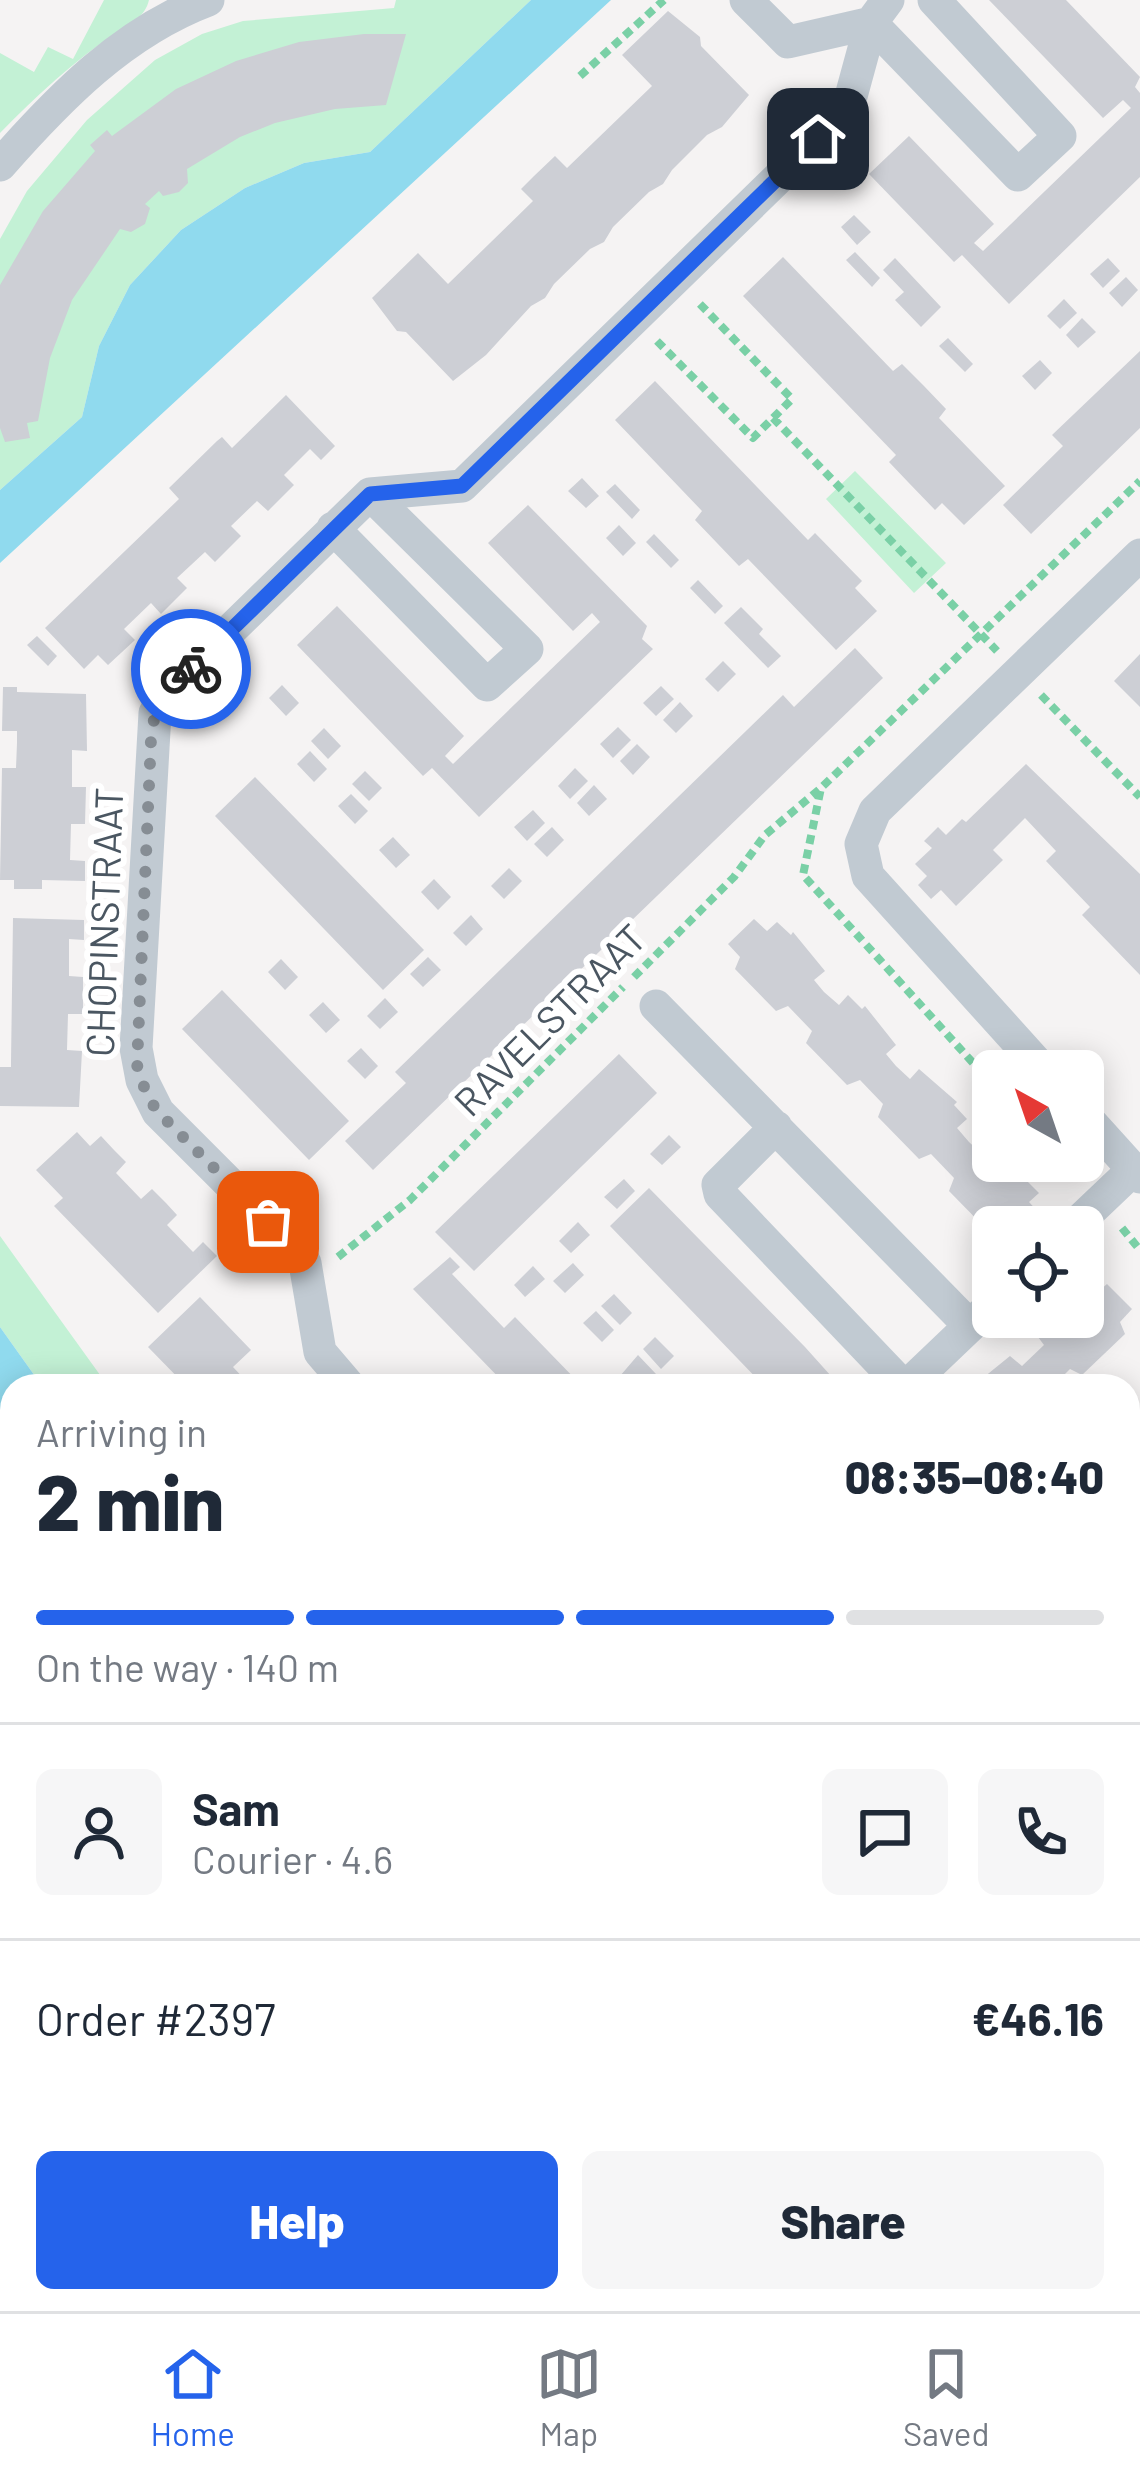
<!DOCTYPE html>
<meta charset="utf-8">
<style>
:root{--surface:#fff;--page:#f6f6f7;--text:#1f2937;--muted:#747a83;--line:#e0e1e3;--accent:#2563eb}
body{margin:0;font-family:Barlow,sans-serif;background:var(--page);color:var(--text);height:100vh;display:flex;flex-direction:column;font-size:45px;white-space:nowrap}
*{box-sizing:border-box;margin:0}
p{font-size:39px;color:var(--muted)}
.icon{flex:none;width:66px;height:66px;fill:none;stroke:currentColor;stroke-width:2;stroke-linecap:round;stroke-linejoin:round}
.map{position:relative;flex:1;overflow:hidden}
.side{position:absolute;left:0px;top:1374px;width:1140px;height:939px;display:flex;flex-direction:column;background:var(--surface);border-radius:36px 36px 0 0;box-shadow:0 6px 30px #0003}
.side>*{flex:none}
.needle{width:78px;rotate:320deg}
.controls{position:absolute;left:972px;top:1050px;display:grid;gap:24px}
.controls a{display:grid;place-items:center;width:132px;height:132px;border-radius:18px;background:var(--surface);box-shadow:0 6px 30px #0003;font-size:60px}
.pin{position:absolute;display:grid;place-items:center;width:102px;height:102px;color:#fff;margin:-51px;border-radius:24px;box-shadow:0 6px 18px #0006}
.courier{position:absolute;display:grid;place-items:center;width:120px;height:120px;margin:-60px;border:9px solid #2563eb;border-radius:50%;background:#fff;color:#222;box-shadow:0 3px 15px #0007}
.overview em{font-style:normal;font-weight:800}
.overview div{display:flex;flex-direction:column-reverse}
.overview{display:flex;align-items:center;justify-content:space-between;height:204px;padding:0 36px}
h1{font-size:78px;font-weight:800;line-height:90px}
.bar{display:grid;grid-template-columns:repeat(4,1fr);gap:18px 12px;align-content:center;height:144px;padding:0 36px}
.bar i{height:15px;border-radius:9px;background:var(--line)}
.bar .on{background:var(--accent)}
.bar p{grid-column:span 4}
.line{display:flex;align-items:center;gap:30px;padding:0 36px;border-top:3px solid var(--line)}
.line div{flex:1}
.round{display:grid;place-items:center;flex:none;width:126px;height:126px;border-radius:18px;background:var(--page)}
.action{display:flex;gap:24px;margin-top:auto;padding:24px 36px}
.action a{flex:1;height:138px;border-radius:18px;background:var(--accent);color:#fff;font-size:48px;font-weight:800;line-height:138px;text-align:center}
.action a+a{background:var(--page);color:var(--text)}
.dock{display:flex;justify-content:space-around;align-items:center;height:168px;border-top:3px solid var(--line);background:var(--surface);font-size:33px;color:var(--muted)}
.dock a{display:grid;justify-items:center;gap:6px}
.dock .on{color:var(--accent)}
.map>svg:first-child{display:block}
.green{fill:#c3f1d5}
.water{fill:#90daee}
.building{fill:#cdcfd5}
.lines{fill:none;stroke-linecap:round;stroke-linejoin:round}
.path{stroke:#7ad0a6;stroke-width:8;stroke-dasharray:9 6;stroke-linecap:butt}
.street{stroke:#c1cad2;stroke-width:33}
.secondary{stroke:#c1cbd6;stroke-width:45}
.done{stroke:#868d94;stroke-width:12;stroke-dasharray:0 21.6}
.route{stroke:#2563eb;stroke-width:15}
.labels{text-anchor:middle;dominant-baseline:central;stroke-width:12;stroke-linejoin:round;paint-order:stroke}
.street-label{font-size:39px;fill:#4a5661;stroke:#fff}
</style>
<div class="map">
<svg width="1140" height="2311" viewBox="0 0 1140 2311">
<rect width="100%" height="100%" fill="#f5f3f3"/>
<!-- green -->
<path class="green" d="M104,0H149C145,17 131,23 117,32C74,61 36,96 0,133V53L34,72L48,47L73,59Z
M396,0H531L370,152L304,163L245,188L181,230L130,285L99,346L82,417L0,490V239L27,191L87,120L155,60L202,34L243,21L394,8Z
M855,471L946,563L914,593L826,499Z
M0,1236L108,1386H42L0,1327Z"/>
<!-- water -->
<path class="water" d="M531,0H611L0,563V490L82,417L99,346L130,285L181,230L245,188L304,163L370,152Z
M0,1327L42,1386H12V1438L0,1420Z"/>
<!-- building -->
<path class="building" d="M989,0H1066L1140,77L1135,87L1140,93V177L1009,304L962,255L954,262L869,174L909,136L994,224L974,243L983,251L1131,108L1123,100L1103,118Z
M668,11L700,37L701,46L749,95L722,127L707,135L672,170L663,184L649,192L613,227L604,242L590,249L554,284L545,298L531,306L486,355L453,381L406,332L397,331L372,298L418,253L448,284L533,201L521,189L534,176L555,156L567,168L652,86L622,55Z
M364,34H406L386,105L335,109L275,123L240,137L187,169L188,183L179,192L163,196L159,191L145,204L150,208L145,224L131,232L120,229L72,300L50,358L38,421L27,423L30,438L5,442L0,428V285L43,211L95,151L90,145L107,130L112,136L176,89L236,61L299,42Z
M854,215L871,232L857,245L841,227Z
M855,252L880,278L872,287L846,260Z
M783,257L893,371L902,364L924,386L946,409L939,418L1005,486L964,525L942,503L935,510L908,482L889,462L896,455L743,296Z
M895,258L941,307L921,327L895,300L904,292L883,270Z
M1108,258L1120,271L1103,288L1090,274Z
M1126,277L1138,290L1122,307L1109,293Z
M1064,299L1077,313L1060,329L1047,316Z
M1082,318L1096,332L1078,348L1066,335Z
M948,338L973,364L965,372L939,346Z
M1140,351V428L1031,534L1003,505L1063,446L1052,435Z
M1040,360L1052,373L1035,390L1022,376Z
M655,381L808,540L815,533L862,581L855,588L877,611L836,650L748,559L739,566L695,520L702,511L615,420Z
M286,395L335,446L321,460L310,449L284,475L294,485L268,511L257,501L231,526L241,536L215,562L205,552L177,578L187,588L161,614L151,603L124,629L135,640L108,665L98,655L84,669L45,628L179,499L169,488L217,441L222,437L232,448Z
M582,478L599,496L586,508L568,491Z
M615,484L640,510L632,519L606,492Z
M528,505L647,626L642,639L653,649L479,817L432,768L423,776L297,645L337,606L464,736L445,756L453,764L600,622L592,613L573,631L488,543Z
M619,525L636,543L623,556L606,538Z
M654,534L679,560L671,568L646,542Z
M698,580L723,606L715,614L690,588Z
M741,607L763,629L759,634L781,656L768,668L724,623Z
M37,636L57,656L48,666L27,645Z
M855,648L883,678L373,1170L345,1141L406,1083L395,1072L783,695L794,707Z
M1140,654V707L1114,681Z
M723,661L736,674L718,692L705,679Z
M282,685L299,703L286,716L269,698Z
M661,686L674,699L656,716L643,703Z
M3,687H17V692L86,694L87,751L72,750V787H86L85,824H71L70,860L85,861V881L42,880V889H14V880H0L2,768H16L17,743V731H2Z
M680,702L693,716L676,733L663,720Z
M618,727L631,740L613,758L600,744Z
M324,728L341,746L328,759L311,741Z
M637,744L650,757L633,775L620,761Z
M310,751L327,769L314,782L297,764Z
M1026,764L1140,874V975L1082,915L1090,907L1046,861L1056,851L1025,818L993,850L1003,860L956,906L941,890L931,899L918,885L927,876L915,864L932,848L924,841L938,827L946,835L962,819L966,822Z
M575,768L588,781L570,799L558,786Z
M365,771L382,788L369,801L352,784Z
M255,777L424,950L383,990L215,816Z
M594,785L607,799L589,816L577,803Z
M351,794L368,811L355,824L338,806Z
M533,810L545,823L527,841L514,827Z
M552,827L564,840L547,857L534,844Z
M393,837L410,855L396,868L379,850Z
M509,868L522,881L504,899L491,886Z
M434,879L451,897L438,910L421,892Z
M471,915L483,929L466,946L453,933Z
M13,918L84,920V940L69,939V976L83,977V1014H68L67,1050L82,1051L79,1107L0,1106V1067H11V1062Z
M754,919L767,931L777,922L791,935L793,932L825,971L814,980L824,992L839,1005L848,995L862,1009L865,1006L896,1045L886,1054L896,1066L910,1079L919,1069L957,1102L954,1105L967,1119L957,1128L969,1142L981,1153L993,1141V1161H1014L1028,1175L1025,1179L1039,1193L1029,1202L1041,1215L1028,1227H993V1252L985,1243L993,1236L949,1191L954,1178L931,1154L919,1159L878,1117L883,1104L860,1080L847,1085L806,1043L812,1031L788,1006L776,1011L735,969L740,957L728,944Z
M428,957L441,970L423,987L410,974Z
M281,959L298,977L285,990L268,972Z
M222,990L349,1121L309,1160L182,1029Z
M385,998L398,1012L380,1029L367,1016Z
M323,1002L340,1020L326,1033L309,1015Z
M361,1048L378,1066L365,1079L347,1061Z
M619,1054L657,1093L474,1271L435,1232Z
M77,1132L90,1146L101,1136L114,1150L126,1162L116,1173L141,1199L152,1189L166,1203L177,1215L167,1225L193,1252L203,1242L217,1256L158,1313L54,1206L63,1198L36,1170Z
M669,1135L681,1147L662,1165L650,1154Z
M624,1179L635,1191L617,1209L604,1197Z
M649,1188L805,1347L840,1386H764L610,1226Z
M578,1222L590,1235L571,1253L559,1241Z
M450,1257L460,1267L452,1274L504,1328L515,1317L582,1386H507L413,1289Z
M573,1263L584,1275L565,1293L553,1281Z
M533,1266L545,1279L525,1297L514,1285Z
M1083,1284L1094,1295L1107,1284L1132,1309L1120,1322L1125,1334L1082,1375L1070,1369L1053,1386H973L1010,1356L1022,1366L1044,1345L1035,1333L1047,1317H1083Z
M614,1294L632,1313L620,1325L601,1306Z
M200,1297L251,1350L233,1367L251,1386H186L148,1347Z
M596,1311L614,1330L602,1342L583,1323Z
M655,1337L674,1356L661,1369L643,1349Z
M638,1355L656,1374L644,1385L636,1377L628,1385L620,1376Z
M1140,1549V1599L1128,1587V1560Z
M1140,1746V1788L1128,1777V1758Z
M12,1890V1923L0,1929V1896Z
M1128,1945L1140,1956V2024L1128,2019Z
M12,1958V1990L1,1995L12,2016V2120L0,2097V1968Z
M142,2301H200L207,2311L220,2302L225,2311H127Z
M502,2301H564L570,2311H509Z
M662,2301H725L731,2311H668Z
M862,2301H925L932,2311H868Z"/>
<g class="lines">
<!-- path -->
<path class="path" d="M580,76L664,0
M657,341L753,438L792,399L698,302
M773,418L997,651
M1041,695L1140,797
M634,977L734,877L765,835L821,788
M993,1085L803,875L821,788L1140,481
M1062,1161L1077,1176
M1122,1228L1140,1250
M338,1257L410,1200L623,987
M598,2301L605,2311
M961,2301L968,2311"/>
<!-- street -->
<path class="street" d="M746,0L788,42L871,23L1018,175L1060,136L934,0
M0,165C59,98 123,32 208,0
M333,528L487,685L527,649L370,494
M656,1006L970,1326
M1044,1071L868,876L861,844L875,811L1140,555
M1083,1114L1140,1177
M776,1127L718,1185L720,1194L903,1386
M1073,1227L1133,1170
M349,1386L320,1352L305,1263L295,1249L158,1112L142,1080L136,1048L155,713L171,688L370,494L462,486L847,111L871,23L888,0
M907,1386L993,1304
M1128,1714L1140,1702
M1128,2095L1140,2106
M1128,2237L1140,2232
M324,2311L339,2301
M1014,2311L1029,2301"/>
<!-- secondary -->
<path class="secondary" d="M0,2253L12,2276"/>
</g>
<g class="lines">
<!-- done -->
<path class="done" d="M191,669L155,713L151,739L137,1065L147,1096L158,1112L268,1222"/>
<!-- route -->
<path class="route" d="M191,669L370,494L462,486L818,139"/>
</g>
<g class="labels">
<!-- street labels -->
<g class="street-label">
<text transform="translate(103 922) rotate(-88)">CHOPINSTRAAT</text>
<text transform="translate(549 1019) rotate(-45)">RAVELSTRAAT</text>
</g>
</g>
</svg>
<div class="controls">
<a><svg class="needle" viewBox="-14 -14 28 28"><path d="M0-13l5 13h-10z" fill="#e53935"/><path d="M0 13l5-13h-10z" fill="#747a83"/></svg></a>
<a><svg class="icon" aria-label="locate" viewBox="0 0 24 24"><circle cx="12" cy="12" r="6"/><path d="M12 2v4M12 18v4M2 12h4M18 12h4"/></svg></a>
</div>
<div class="pin" style="left:268px;top:1222px;background:#ea580c"><svg class="icon" aria-label="bag" viewBox="0 0 24 24"><path d="M5 8h14l-1 12H6zM9 8a3 3 0 0 1 6 0"/></svg></div>
<div class="pin" style="left:818px;top:139px;background:#1f2937"><svg class="icon" aria-label="home" viewBox="0 0 24 24"><path d="M3 11l9-7 9 7M6 9v11h12V9"/></svg></div>
<div class="courier" style="left:191px;top:669px"><svg class="icon" aria-label="bike" viewBox="0 0 24 24"><circle cx="6" cy="16" r="4"/><circle cx="18" cy="16" r="4"/><path d="M6 16l4-8h5l3 8M10 8l3 8H6M13 5h3"/></svg></div>
<section class="side">
<div class="overview"><div><h1>2 min</h1><p>Arriving in</p></div><em>08:35–08:40</em></div>
<div class="bar"><i class="on"></i><i class="on"></i><i class="on"></i><i></i><p>On the way · 140 m</p></div>
<div class="line" style="height:216px"><a class="round"><svg class="icon" aria-label="person" viewBox="0 0 24 24"><circle cx="12" cy="8" r="4"/><path d="M4 21q1-7 8-7t8 7"/></svg></a><div><b>Sam</b><p>Courier · 4.6</p></div><a class="round"><svg class="icon" aria-label="chat" viewBox="0 0 24 24"><path d="M4 5h16v11H9l-5 4z"/></svg></a><a class="round"><svg class="icon" aria-label="phone" viewBox="0 0 24 24"><path d="M5 4h4l2 5-3 2q2 4 5 5l2-3 5 2v4C11 20 4 13 5 4z"/></svg></a></div>
<div class="line" style="height:156px"><div>Order #2397</div><b>€46.16</b></div>
<div class="action"><a>Help</a><a>Share</a></div>
</section>
</div>
<nav class="dock">
<a class="on"><svg class="icon" aria-label="home" viewBox="0 0 24 24"><path d="M3 11l9-7 9 7M6 9v11h12V9"/></svg>Home</a>
<a><svg class="icon" aria-label="map" viewBox="0 0 24 24"><path d="M3 6l6-2 6 2 6-2v14l-6 2-6-2-6 2zM9 4v14M15 6v14"/></svg>Map</a>
<a><svg class="icon" aria-label="saved" viewBox="0 0 24 24"><path d="M7 4h10v16l-5-4-5 4z"/></svg>Saved</a>
</nav>
